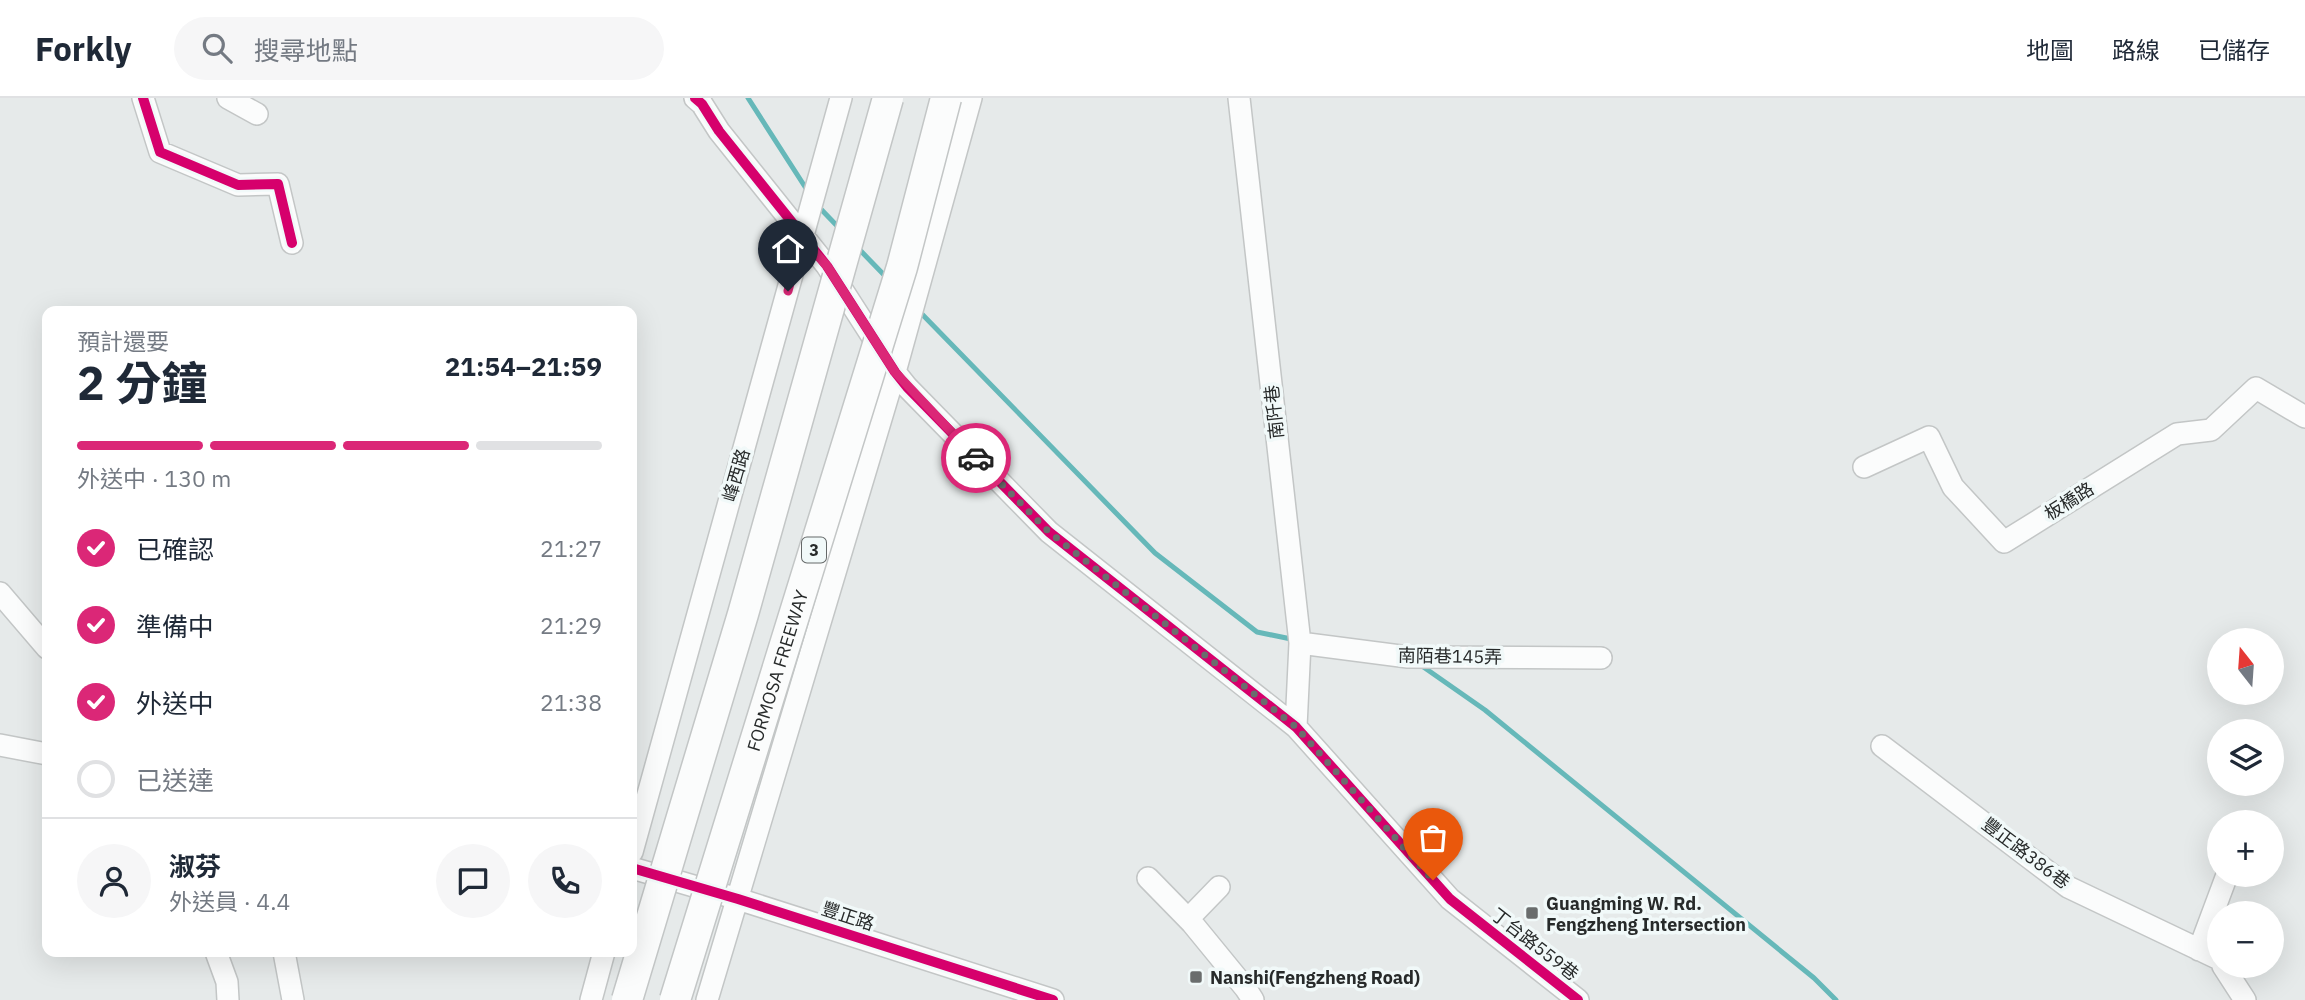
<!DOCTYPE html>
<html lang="zh-TW">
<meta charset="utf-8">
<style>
:root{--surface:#fff;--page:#f6f6f7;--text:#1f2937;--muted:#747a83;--line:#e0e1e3;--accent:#db2777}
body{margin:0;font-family:"IBM Plex Sans","Noto Sans TC",sans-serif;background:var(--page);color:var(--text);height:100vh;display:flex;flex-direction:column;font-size:26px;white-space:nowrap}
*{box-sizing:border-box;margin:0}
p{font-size:23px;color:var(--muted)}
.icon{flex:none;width:38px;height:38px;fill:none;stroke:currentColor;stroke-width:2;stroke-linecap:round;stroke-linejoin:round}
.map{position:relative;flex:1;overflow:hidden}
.panel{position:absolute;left:42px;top:208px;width:595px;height:651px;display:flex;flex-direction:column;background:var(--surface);border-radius:14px;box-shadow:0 7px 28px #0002}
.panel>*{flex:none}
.needle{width:46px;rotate:343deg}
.tools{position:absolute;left:2207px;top:530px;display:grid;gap:14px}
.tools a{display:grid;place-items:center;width:77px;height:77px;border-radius:50%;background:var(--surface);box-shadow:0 7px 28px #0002;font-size:35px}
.pin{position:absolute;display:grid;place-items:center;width:60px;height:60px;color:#fff;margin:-72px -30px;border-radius:50% 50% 50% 0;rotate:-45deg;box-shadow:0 0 7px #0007}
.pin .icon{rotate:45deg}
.courier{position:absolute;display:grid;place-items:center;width:70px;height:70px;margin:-35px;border:5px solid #db2777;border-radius:50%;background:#fff;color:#222;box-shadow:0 2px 9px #0007}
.overview em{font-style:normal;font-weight:700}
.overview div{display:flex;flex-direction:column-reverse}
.overview{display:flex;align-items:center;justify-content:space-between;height:119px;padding:0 35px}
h1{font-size:46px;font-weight:700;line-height:52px}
.bar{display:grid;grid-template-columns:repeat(4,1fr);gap:10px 7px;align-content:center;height:84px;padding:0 35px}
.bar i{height:9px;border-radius:5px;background:var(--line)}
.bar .active{background:var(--accent)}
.bar p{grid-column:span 4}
.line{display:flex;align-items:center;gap:18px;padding:0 35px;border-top:2px solid var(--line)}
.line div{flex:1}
.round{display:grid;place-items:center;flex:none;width:74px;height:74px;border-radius:37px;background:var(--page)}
ol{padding:0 35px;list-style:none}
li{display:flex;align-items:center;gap:21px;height:77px}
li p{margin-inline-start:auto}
li .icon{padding:7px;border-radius:50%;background:var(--accent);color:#fff;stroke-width:4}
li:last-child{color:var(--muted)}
li i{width:38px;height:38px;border:4px solid var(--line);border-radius:50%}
header{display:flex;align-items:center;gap:42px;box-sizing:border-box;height:98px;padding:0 35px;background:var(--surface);border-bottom:2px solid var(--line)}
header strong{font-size:33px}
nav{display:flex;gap:38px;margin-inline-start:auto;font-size:24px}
.search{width:490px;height:63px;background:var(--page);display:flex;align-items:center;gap:18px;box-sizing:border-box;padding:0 24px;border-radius:38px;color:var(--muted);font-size:26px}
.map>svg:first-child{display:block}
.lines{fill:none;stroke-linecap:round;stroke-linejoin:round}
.stream{stroke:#66b8b9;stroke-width:5}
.minor-casing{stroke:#c3c6c6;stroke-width:24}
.minor{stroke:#fbfcfc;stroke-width:21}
.highway-bridge-casing{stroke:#c3c6c6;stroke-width:33;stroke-linecap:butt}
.highway-bridge{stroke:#fbfcfc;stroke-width:30}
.cycleway-casing{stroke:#f1f9f9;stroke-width:15}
.cycleway{stroke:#d6006c;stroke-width:10}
.done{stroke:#6a6d6d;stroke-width:7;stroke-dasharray:0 12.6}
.route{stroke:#db2777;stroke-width:9}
.poi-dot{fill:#6a6d6d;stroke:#f1f9f9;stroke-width:2.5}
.labels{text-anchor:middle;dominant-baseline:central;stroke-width:7;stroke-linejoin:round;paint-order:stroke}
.shield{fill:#f1f9f9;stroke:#646868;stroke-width:2}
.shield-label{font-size:16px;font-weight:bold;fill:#272a2a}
.street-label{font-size:18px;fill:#272a2a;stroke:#f1f9f9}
.poi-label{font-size:18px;font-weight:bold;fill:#272a2a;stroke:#f1f9f9;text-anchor:start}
</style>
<header>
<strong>Forkly</strong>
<div class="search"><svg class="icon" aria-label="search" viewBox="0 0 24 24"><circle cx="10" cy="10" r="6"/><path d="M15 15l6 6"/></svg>搜尋地點</div>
<nav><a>地圖</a><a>路線</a><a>已儲存</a></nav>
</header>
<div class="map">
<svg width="2305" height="902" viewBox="0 0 2305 902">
<rect width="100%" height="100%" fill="#e6eaea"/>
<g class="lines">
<!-- stream -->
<path class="stream" d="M748,0L809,95
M816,106L841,132
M857,149L887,180
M918,212L1155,455L1257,534L1296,542
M1422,568L1485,612L1814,880L1836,902"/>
<defs>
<path id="minor" d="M143,0L160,54L238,87L278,86L292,145
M228,0L257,16
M695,0L702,6L719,33L827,168L895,274L907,289L1049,434L1296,629L1450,801L1578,902
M1239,0L1300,545L1296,629
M1864,369L1929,339L1953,389L2004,444L2177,336L2211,332L2256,290L2305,319
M0,495L47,550
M1300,545L1408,559L1601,560
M0,647L47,656
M1882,648L2068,789L2219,861
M632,754L841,0
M632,770L738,801L1053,902
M1148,780L1192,825L1246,891L1253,902
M1188,821L1219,789
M2199,852L2227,777
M216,854L227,884L228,902
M284,854L293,902
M2223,868L2245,902
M591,902L604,854
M707,902L895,274L971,0"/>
</defs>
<!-- minor casing -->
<use href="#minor" class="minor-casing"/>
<!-- minor -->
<use href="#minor" class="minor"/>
<defs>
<g id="highway-bridge">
<path d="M627,902L743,516L888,0"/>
<path id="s1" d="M675,902L902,169L946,0"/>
</g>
</defs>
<!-- highway-bridge casing -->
<use href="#highway-bridge" class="highway-bridge-casing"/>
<!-- highway-bridge -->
<use href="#highway-bridge" class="highway-bridge"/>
<defs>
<path id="cycleway" d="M143,0L160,54L238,87L278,86L292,145
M695,0L702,6L719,33L827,168L895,274L907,289L1049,434L1296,629L1450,801L1578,902
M632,770L738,801L1053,902"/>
</defs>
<!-- cycleway casing -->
<use href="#cycleway" class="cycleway-casing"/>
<!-- cycleway -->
<use href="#cycleway" class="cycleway"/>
</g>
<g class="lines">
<!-- done -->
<path class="done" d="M976,360L1049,434L1296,629L1433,782"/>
<!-- route -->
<path class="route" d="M788,193L802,140L827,168L895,274L976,360"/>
</g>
<!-- markers -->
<g class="poi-dot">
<rect x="1525" y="808" width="14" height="14" rx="3.5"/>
<rect x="1189" y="872" width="14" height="14" rx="3.5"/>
</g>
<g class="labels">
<!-- shield labels -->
<rect class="shield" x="802" y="439.5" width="24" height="25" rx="5"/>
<g class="shield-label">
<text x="814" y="452">3</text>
</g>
<!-- street labels -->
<g class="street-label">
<text transform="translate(1274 314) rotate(-96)">南阡巷</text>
<text transform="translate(736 377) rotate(-74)">峰西路</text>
<text transform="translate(2069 403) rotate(-32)">板橋路</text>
<text transform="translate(1450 558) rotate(1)">南陌巷145弄</text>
<text stroke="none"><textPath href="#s1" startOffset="345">FORMOSA FREEWAY</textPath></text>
<text transform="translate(2026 755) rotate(37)">豐正路386巷</text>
<text transform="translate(848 818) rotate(18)">豐正路</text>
<text transform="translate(1535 846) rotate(38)">丁台路559巷</text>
</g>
<!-- poi labels -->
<g class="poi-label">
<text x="1546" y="805">Guangming W. Rd.<tspan x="1546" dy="21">Fengzheng Intersection</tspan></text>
<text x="1210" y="879">Nanshi(Fengzheng Road)</text>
</g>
</g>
</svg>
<div class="tools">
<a><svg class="needle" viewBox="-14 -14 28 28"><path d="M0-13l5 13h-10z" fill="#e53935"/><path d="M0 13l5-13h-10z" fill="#747a83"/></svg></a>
<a><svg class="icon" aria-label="layers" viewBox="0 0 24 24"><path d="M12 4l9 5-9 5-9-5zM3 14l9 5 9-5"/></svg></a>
<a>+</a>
<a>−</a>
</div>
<div class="pin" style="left:1433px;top:782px;background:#ea580c"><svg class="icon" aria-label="bag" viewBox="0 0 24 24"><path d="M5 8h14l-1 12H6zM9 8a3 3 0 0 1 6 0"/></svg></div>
<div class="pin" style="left:788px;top:193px;background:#1f2937"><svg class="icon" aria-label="home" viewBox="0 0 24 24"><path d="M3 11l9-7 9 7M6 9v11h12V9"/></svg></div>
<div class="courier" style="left:976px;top:360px"><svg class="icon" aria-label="car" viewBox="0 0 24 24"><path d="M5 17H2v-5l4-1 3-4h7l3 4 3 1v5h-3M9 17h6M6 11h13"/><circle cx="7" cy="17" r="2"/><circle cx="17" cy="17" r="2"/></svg></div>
<section class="panel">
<div class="overview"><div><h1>2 分鐘</h1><p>預計還要</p></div><em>21:54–21:59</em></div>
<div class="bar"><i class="active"></i><i class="active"></i><i class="active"></i><i></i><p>外送中 · 130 m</p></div>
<ol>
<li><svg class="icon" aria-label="check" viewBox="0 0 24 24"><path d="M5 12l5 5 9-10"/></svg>已確認<p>21:27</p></li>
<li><svg class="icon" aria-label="check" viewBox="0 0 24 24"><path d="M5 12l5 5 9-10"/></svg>準備中<p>21:29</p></li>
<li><svg class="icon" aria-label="check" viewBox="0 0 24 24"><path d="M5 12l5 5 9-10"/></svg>外送中<p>21:38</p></li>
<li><i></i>已送達</li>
</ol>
<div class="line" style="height:126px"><a class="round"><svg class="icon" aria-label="person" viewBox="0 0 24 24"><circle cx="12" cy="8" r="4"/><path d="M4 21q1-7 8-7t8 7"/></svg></a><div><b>淑芬</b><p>外送員 · 4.4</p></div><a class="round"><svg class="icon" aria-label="chat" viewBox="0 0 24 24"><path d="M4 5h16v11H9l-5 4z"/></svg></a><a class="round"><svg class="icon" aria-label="phone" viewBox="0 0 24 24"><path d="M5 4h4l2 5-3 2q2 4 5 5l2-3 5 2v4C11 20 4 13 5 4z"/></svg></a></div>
</section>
</div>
